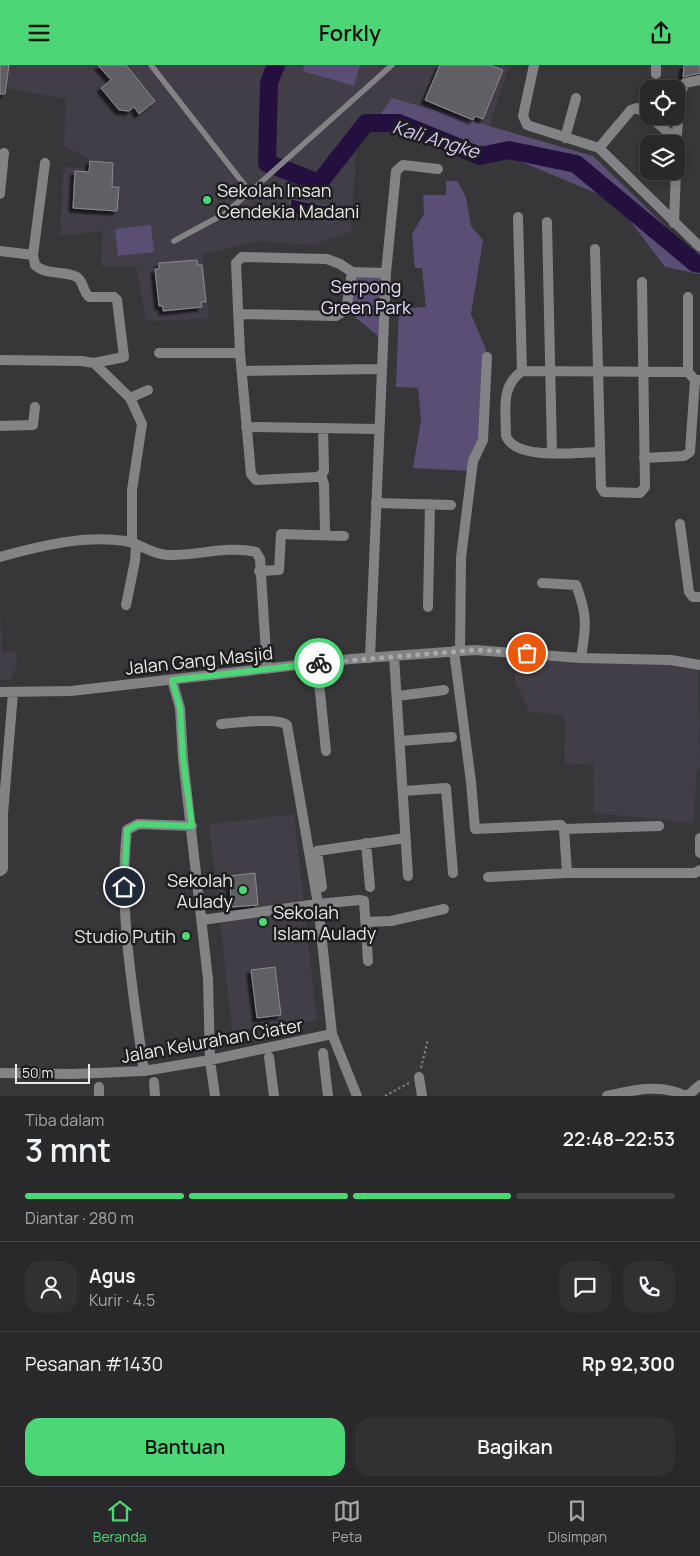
<!DOCTYPE html>
<html lang="id">
<meta charset="utf-8">
<style>
:root{--surface:#29282b;--page:#313033;--text:#f1f3f6;--muted:#a5a6a9;--line:#454447;--accent:#4cd676}
body{margin:0;font-family:Manrope,sans-serif;background:var(--page);color:var(--text);height:100vh;display:flex;flex-direction:column;font-size:19px;white-space:nowrap}
*{box-sizing:border-box;margin:0}
p{font-size:16px;color:var(--muted)}
.icon{flex:none;width:28px;height:28px;fill:none;stroke:currentColor;stroke-width:2;stroke-linecap:round;stroke-linejoin:round}
.map{position:relative;height:1031px;overflow:hidden}
.details{display:flex;flex-direction:column;background:var(--surface);flex:1}
.details>*{flex:none}
.controls{position:absolute;left:640px;top:15px;display:grid;gap:10px}
.controls a{display:grid;place-items:center;width:45px;height:45px;border-radius:10px;background:var(--surface);box-shadow:0 2px 8px #0003,0 0 0 1px var(--line);font-size:25px}
.scale{position:absolute;left:15px;bottom:12px;width:75px;box-sizing:border-box;padding-left:5px;border:2px solid #e8e7e9;border-top:0;font-size:14px;line-height:18px;white-space:nowrap;color:#e8e7e9;-webkit-text-stroke:4px #1e1e1f;paint-order:stroke}
.pin{position:absolute;display:grid;place-items:center;width:42px;height:42px;color:#fff;margin:-21px;border:2px solid #fff;border-radius:50%;box-shadow:0 1px 5px #0007}
.courier{position:absolute;display:grid;place-items:center;width:50px;height:50px;margin:-25px;border:4px solid #4cd676;border-radius:50%;background:#fff;color:#222;box-shadow:0 1px 6px #0007}
.overview em{font-style:normal;font-weight:600}
.overview div{display:flex;flex-direction:column-reverse}
.overview{display:flex;align-items:center;justify-content:space-between;height:85px;padding:0 25px}
h1{font-size:32px;font-weight:600;line-height:38px}
.bar{display:grid;grid-template-columns:repeat(4,1fr);gap:8px 5px;align-content:center;height:60px;padding:0 25px}
.bar i{height:6px;border-radius:4px;background:var(--line)}
.bar .selected{background:var(--accent)}
.bar p{grid-column:span 4}
.line{display:flex;align-items:center;gap:12px;padding:0 25px;border-top:1px solid var(--line)}
.line div{flex:1}
.round{display:grid;place-items:center;flex:none;width:52px;height:52px;border-radius:15px;background:var(--page)}
.action{display:flex;gap:10px;margin-top:auto;padding:10px 25px}
.action a{flex:1;height:58px;border-radius:15px;background:var(--accent);color:#111;font-size:20px;font-weight:600;line-height:58px;text-align:center}
.action a+a{background:var(--page);color:var(--text)}
header{display:flex;justify-content:space-between;align-items:center;height:65px;padding:0 25px;background:var(--accent);color:#111;font-size:22px;font-weight:600}
.dock{display:flex;justify-content:space-around;align-items:center;height:70px;border-top:1px solid var(--line);background:var(--surface);font-size:14px;color:var(--muted)}
.dock a{display:grid;justify-items:center;gap:2px}
.dock .selected{color:var(--accent)}
.map>svg:first-child{display:block}
.built{fill:#413e47}
.green{fill:#5b4e74}
.water{fill:#24103e;stroke:#5f5071}
.lines{fill:none;stroke-linecap:round;stroke-linejoin:round}
.river{stroke:#24103e;stroke-width:18}
.building{fill:#605f63;stroke:#8b8a8e;filter:url(#shadow)}
.path{stroke:#807f81;stroke-width:2;stroke-dasharray:2.5 2.5;stroke-linecap:butt}
.lane{stroke:#838385;stroke-width:5.5}
.street{stroke:#838385;stroke-width:10}
.done{stroke:#aaa9ab;stroke-width:5;stroke-dasharray:0 9}
.route{stroke:#4cd676;stroke-width:6}
.poi-dot{fill:#4cd676;stroke:#1e1e1f;stroke-width:2}
.labels{text-anchor:middle;dominant-baseline:central;stroke-width:5;stroke-linejoin:round;paint-order:stroke}
.poi-label{font-size:18px;fill:#e8e7e9;stroke:#1e1e1f;text-anchor:start}
.park-label{font-size:18px;fill:#e5dafb;stroke:#1e1e1f}
.street-label{font-size:18px;fill:#e8e7e9;stroke:#1e1e1f}
.water-label{font-size:19px;font-style:italic;fill:#d5c5f5;stroke:#1e1e1f}
</style>
<header><svg class="icon" aria-label="menu" viewBox="0 0 24 24"><path d="M4 6h16M4 12h16M4 18h16"/></svg>Forkly<svg class="icon" aria-label="share" viewBox="0 0 24 24"><path d="M12 15V3M7 8l5-5 5 5M5 13v7h14v-7"/></svg></header>
<div class="map">
<svg width="700" height="1031" viewBox="0 0 700 1031">
<defs>
<filter id="shadow"><feDropShadow dx="-4" dy="4" stdDeviation="1" flood-color="#0009"/></filter>
</defs>
<rect width="100%" height="100%" fill="#373639"/>
<!-- built -->
<path class="built" d="M0,0H510L489,62L392,33L357,82L351,167L313,180L258,176L203,189L209,254L146,256L136,201H101L102,166L60,171L63,102L88,103V93L64,81L66,34L0,22Z
M0,549L3,588L17,586L16,603L9,615H0Z
M515,589L698,594L700,704H697L693,758L594,748L593,698L565,700L564,650L529,647L515,615Z
M294,749L317,956L232,966L209,759Z"/>
<!-- green -->
<path class="green" d="M304,0H360L354,21L303,6Z
M392,33L593,91L692,187L700,188V209L665,202L615,136L481,80L471,95L374,58Z
M446,116H457L466,132L471,161L483,175L471,249L486,285L483,378L478,387L480,394L470,406L413,403L421,355L418,323L396,322L399,244L426,242L422,203H415L412,169L424,149L423,130H446Z
M151,160L154,187L118,191L115,164Z
M352,207L386,208L382,274L346,245Z"/>
<!-- water -->
<path class="water" d="M291,134L336,143L333,157L289,148Z"/>
<g class="lines">
<!-- river -->
<path class="river" d="M276,0L269,18L267,98L319,118L366,58H399L480,91L509,85L576,99L695,198L700,199"/>
</g>
<!-- building -->
<path class="building" d="M0,0H9L5,29H0Z
M98,0H126L155,36L139,49L134,42L129,46L119,45L101,23L111,15Z
M440,0H490L503,5L483,54L475,51L473,55L425,35Z
M684,0H700V8L683,12Z
M90,96L113,98L112,122H119L117,146L73,143L75,106L89,107Z
M197,195L198,200H202L206,237H201L202,242L163,246V241H159L155,204H159V198Z
M255,808L258,840L232,842L229,811Z
M275,902L281,950L257,953L251,905Z"/>
<g class="lines">
<!-- path -->
<path class="path" d="M421,1003L428,974
M385,1031L409,1018"/>
<!-- lane -->
<path class="lane" d="M151,0L250,127L392,0
M174,176L224,149L250,127"/>
<!-- street -->
<path class="street" d="M534,0L523,51L527,60L599,83L700,182
M656,0V9
M649,51L676,74
M565,73L576,33
M599,83L631,45L637,43L649,51
M676,83L680,28L685,18L700,15
M45,98L33,190L35,200C47,211 63,205 77,212C84,217 83,227 89,232H114L117,235L124,292L94,298
M0,129L4,88
M518,152L522,306
M547,157L552,387
M674,158L676,106
M595,184L601,422L604,427L640,428L645,422L642,217
M0,186L33,190
M688,232V307
M238,249L336,251L346,245L352,207
M159,288H240
M0,295L81,296L94,298L130,333L148,325
M242,306L381,304
M130,333L142,359L132,425V477
M0,361L33,360L35,342
M246,362L379,364
M323,363L324,406L321,410L324,419L325,466
M600,387C577,387 516,396 506,371C506,345 500,322 522,306L688,307L695,315H700
M644,393L684,391L690,387L695,315
M321,410L317,412L256,415L251,409L240,288L236,198L242,192L327,194L340,199L352,207L386,208
M376,438L451,440
M680,459L689,527L693,532H700
M0,492C39,481 84,470 125,476C140,478 152,490 168,490C197,491 228,480 256,487L260,494L267,604
M259,506L279,505L281,469L344,471
M542,518L576,520C588,551 586,562 581,593
M126,540L135,496L136,479
M428,542L430,439
M454,586L471,717L475,764L561,760L564,764L659,761
M460,586L461,493L473,396L483,375L487,292
M394,591L408,811
M370,593L386,208L396,106L403,100L438,104
M317,598L326,686
M172,615L180,643L183,694L208,914L210,995L215,1031
M0,627L71,626L351,594L475,585L581,593L671,595L700,600
M398,631L444,625
M221,659C234,658 278,652 287,660L318,839L359,835L364,836L368,896
M400,676L452,672
M404,726L446,723L453,808
M564,764L567,808
M700,773V788
M366,778L370,822
M0,806L3,804V749L13,628
M488,812L567,808H695L700,805
M322,822L317,786L405,773
M202,855L318,839L332,969
M367,857L391,856L444,844
M323,988L328,1031
M269,992L274,1031
M144,1006C133,926 118,845 127,765L138,759L192,761
M0,1008L73,1009L144,1006L210,995L332,969L357,1031
M419,1012L422,1031
M154,1017L155,1031
M99,1022V1031
M607,1031C634,1025 660,1018 686,1031
M687,1031L700,1020"/>
</g>
<g class="lines">
<!-- done -->
<path class="done" d="M319,598L475,585L527,588"/>
<!-- route -->
<path class="route" d="M124,822L127,765L138,759L192,761L183,694L180,643L172,615L319,598"/>
</g>
<!-- markers -->
<g class="poi-dot">
<circle cx="207" cy="135" r="5"/>
<circle cx="243" cy="825" r="5"/>
<circle cx="263" cy="857" r="5"/>
<circle cx="186" cy="871" r="5"/>
</g>
<g class="labels">
<!-- poi labels -->
<g class="poi-label">
<text x="217" y="125">Sekolah Insan<tspan x="217" dy="21">Cendekia Madani</tspan></text>
<text x="233" y="815" text-anchor="end">Sekolah<tspan x="233" dy="21">Aulady</tspan></text>
<text x="273" y="847">Sekolah<tspan x="273" dy="21">Islam Aulady</tspan></text>
<text x="176" y="871" text-anchor="end">Studio Putih</text>
</g>
<!-- park labels -->
<g class="park-label">
<text x="366" y="221">Serpong<tspan x="366" dy="21">Green Park</tspan></text>
</g>
<!-- street labels -->
<g class="street-label">
<text transform="translate(199 595) rotate(-6)">Jalan Gang Masjid</text>
<text transform="translate(212 975) rotate(-10)">Jalan Kelurahan Ciater</text>
</g>
<!-- water labels -->
<g class="water-label">
<text transform="translate(436 74) rotate(17)">Kali Angke</text>
</g>
</g>
</svg>
<div class="controls">
<a><svg class="icon" aria-label="locate" viewBox="0 0 24 24"><circle cx="12" cy="12" r="6"/><path d="M12 2v4M12 18v4M2 12h4M18 12h4"/></svg></a>
<a><svg class="icon" aria-label="layers" viewBox="0 0 24 24"><path d="M12 4l9 5-9 5-9-5zM3 14l9 5 9-5"/></svg></a>
</div>
<div class="scale">50 m</div>
<div class="pin" style="left:527px;top:588px;background:#ea580c"><svg class="icon" aria-label="bag" viewBox="0 0 24 24"><path d="M5 8h14l-1 12H6zM9 8a3 3 0 0 1 6 0"/></svg></div>
<div class="pin" style="left:124px;top:822px;background:#1f2937"><svg class="icon" aria-label="home" viewBox="0 0 24 24"><path d="M3 11l9-7 9 7M6 9v11h12V9"/></svg></div>
<div class="courier" style="left:319px;top:598px"><svg class="icon" aria-label="bike" viewBox="0 0 24 24"><circle cx="6" cy="16" r="4"/><circle cx="18" cy="16" r="4"/><path d="M6 16l4-8h5l3 8M10 8l3 8H6M13 5h3"/></svg></div>
</div>
<section class="details">
<div class="overview"><div><h1>3 mnt</h1><p>Tiba dalam</p></div><em>22:48–22:53</em></div>
<div class="bar"><i class="selected"></i><i class="selected"></i><i class="selected"></i><i></i><p>Diantar · 280 m</p></div>
<div class="line" style="height:90px"><a class="round"><svg class="icon" aria-label="person" viewBox="0 0 24 24"><circle cx="12" cy="8" r="4"/><path d="M4 21q1-7 8-7t8 7"/></svg></a><div><b>Agus</b><p>Kurir · 4.5</p></div><a class="round"><svg class="icon" aria-label="chat" viewBox="0 0 24 24"><path d="M4 5h16v11H9l-5 4z"/></svg></a><a class="round"><svg class="icon" aria-label="phone" viewBox="0 0 24 24"><path d="M5 4h4l2 5-3 2q2 4 5 5l2-3 5 2v4C11 20 4 13 5 4z"/></svg></a></div>
<div class="line" style="height:65px"><div>Pesanan #1430</div><b>Rp 92,300</b></div>
<div class="action"><a>Bantuan</a><a>Bagikan</a></div>
</section>
<nav class="dock">
<a class="selected"><svg class="icon" aria-label="home" viewBox="0 0 24 24"><path d="M3 11l9-7 9 7M6 9v11h12V9"/></svg>Beranda</a>
<a><svg class="icon" aria-label="map" viewBox="0 0 24 24"><path d="M3 6l6-2 6 2 6-2v14l-6 2-6-2-6 2zM9 4v14M15 6v14"/></svg>Peta</a>
<a><svg class="icon" aria-label="saved" viewBox="0 0 24 24"><path d="M7 4h10v16l-5-4-5 4z"/></svg>Disimpan</a>
</nav>
